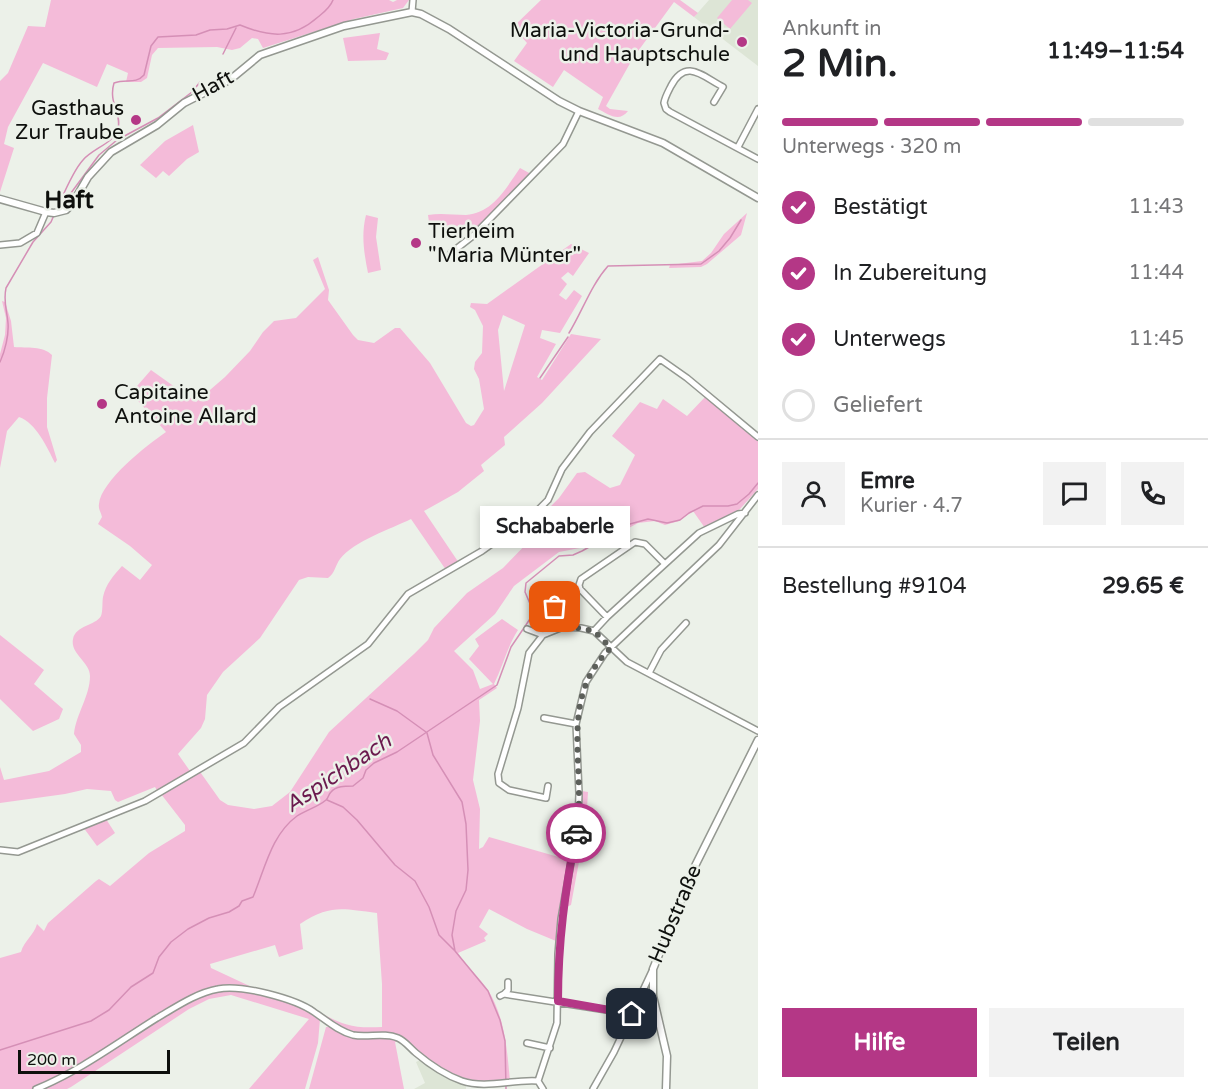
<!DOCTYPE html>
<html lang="de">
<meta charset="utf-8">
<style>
:root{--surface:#fff;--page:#f2f2f2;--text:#202124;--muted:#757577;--line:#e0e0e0;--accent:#b43786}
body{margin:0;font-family:"Varela Round",sans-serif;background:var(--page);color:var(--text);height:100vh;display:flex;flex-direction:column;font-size:22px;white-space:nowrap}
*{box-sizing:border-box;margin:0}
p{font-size:20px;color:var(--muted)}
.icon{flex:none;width:33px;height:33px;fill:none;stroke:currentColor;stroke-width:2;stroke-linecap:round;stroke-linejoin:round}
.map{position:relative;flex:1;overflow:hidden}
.panel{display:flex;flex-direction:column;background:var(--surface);width:450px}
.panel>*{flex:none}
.scale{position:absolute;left:18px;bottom:15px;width:152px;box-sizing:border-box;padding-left:6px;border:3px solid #0e100d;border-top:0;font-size:16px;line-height:21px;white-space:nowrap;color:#0e100d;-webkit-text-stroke:4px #ecf1e9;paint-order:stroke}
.pin{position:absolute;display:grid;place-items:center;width:51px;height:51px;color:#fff;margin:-26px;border-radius:12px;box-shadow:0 3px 9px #0006}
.courier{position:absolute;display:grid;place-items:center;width:60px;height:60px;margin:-30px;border:4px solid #b43786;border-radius:50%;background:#fff;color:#222;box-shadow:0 2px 8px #0007}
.bubble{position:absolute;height:42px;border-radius:0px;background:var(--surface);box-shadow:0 3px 9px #0003;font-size:20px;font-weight:800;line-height:42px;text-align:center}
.head em{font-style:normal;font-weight:800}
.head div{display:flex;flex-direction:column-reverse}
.head{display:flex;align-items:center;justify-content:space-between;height:102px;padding:0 24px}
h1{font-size:39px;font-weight:800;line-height:45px}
.bar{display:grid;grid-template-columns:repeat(4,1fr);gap:9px 6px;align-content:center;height:72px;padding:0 24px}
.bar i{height:8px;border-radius:4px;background:var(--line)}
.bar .on{background:var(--accent)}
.bar p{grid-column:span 4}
.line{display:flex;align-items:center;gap:15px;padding:0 24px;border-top:2px solid var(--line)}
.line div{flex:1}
.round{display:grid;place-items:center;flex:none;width:63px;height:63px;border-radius:0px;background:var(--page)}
ol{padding:0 24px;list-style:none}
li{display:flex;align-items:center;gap:18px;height:66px}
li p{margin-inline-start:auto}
li .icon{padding:6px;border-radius:50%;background:var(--accent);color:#fff;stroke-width:4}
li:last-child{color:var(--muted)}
li i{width:33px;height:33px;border:3px solid var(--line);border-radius:50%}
.button{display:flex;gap:12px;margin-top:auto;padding:12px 24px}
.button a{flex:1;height:69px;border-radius:0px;background:var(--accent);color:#fff;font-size:24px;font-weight:800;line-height:69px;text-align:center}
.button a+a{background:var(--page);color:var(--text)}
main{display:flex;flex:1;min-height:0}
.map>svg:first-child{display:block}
.built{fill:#dde5d6}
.green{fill:#f4bbd9;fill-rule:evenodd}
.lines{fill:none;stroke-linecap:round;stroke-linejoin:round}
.stream{stroke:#d58fb6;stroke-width:1.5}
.minor-casing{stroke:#949891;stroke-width:8}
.major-casing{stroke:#949891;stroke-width:9}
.minor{stroke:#fff;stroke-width:5}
.major{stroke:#fff;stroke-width:6}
.done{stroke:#5c5f5a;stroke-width:6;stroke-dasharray:0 10.8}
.route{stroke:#b43786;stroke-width:8}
.poi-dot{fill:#b43786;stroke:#ecf1e9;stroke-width:2}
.labels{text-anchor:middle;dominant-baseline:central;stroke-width:5;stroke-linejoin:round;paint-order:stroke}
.poi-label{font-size:21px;fill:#0e100d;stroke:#ecf1e9;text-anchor:end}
.street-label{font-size:21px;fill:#0e100d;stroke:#ecf1e9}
.water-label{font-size:22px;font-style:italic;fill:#6b1a4e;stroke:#ecf1e9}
.quarter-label{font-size:24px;font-weight:bold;fill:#0e100d;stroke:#ecf1e9}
</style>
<main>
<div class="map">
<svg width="758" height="1089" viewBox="0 0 758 1089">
<rect width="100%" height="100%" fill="#ecf1e9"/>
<!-- built -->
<path class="built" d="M709,0H758V66L694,17Z
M422,1059L453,1080L466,1085V1089H414L425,1083L416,1062Z"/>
<!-- green -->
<path class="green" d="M51,0H389L393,2L397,0H409L403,8L354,19L263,48L258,39L252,38L240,48L232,50L217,47L158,48L152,55L147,78L141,82H126L128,73L107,64L97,87L43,63L8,127L4,144L14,148L0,192V81L8,73L28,26L45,27Z
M541,0H680L698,13L694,17L674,2L633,58L606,106L610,109L628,111C619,123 608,114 598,109L603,97L564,70L553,87L514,61L527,43L513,27Z
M732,0H748L752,3L730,29L717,18Z
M380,33L377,49L389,53L386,60L348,61L343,38Z
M193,125L199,152L187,159L169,176L163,171L156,178L140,165L165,141Z
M520,168L531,174L477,228L471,230L429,222L428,215C441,213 453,215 466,215C493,213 506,188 520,168Z
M747,213L741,235L707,264L701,267L669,268L670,265L702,261L711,253L724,234Z
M366,215L378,218L376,237L381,270L368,273C364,253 361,235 366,215Z
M571,244L589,253L573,276L568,272L561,278L567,284L559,295L566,300L574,290L582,296L560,333L542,330L540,338L556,344L537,377L542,380L571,334L601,339L542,403L504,437L505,445L481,465L484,471L458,492L424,511L459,563L446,570L411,519C391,529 354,541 340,559C335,566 335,573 328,578L308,577L299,580L260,638L223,672L207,695L205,719L201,728L178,754L190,771L158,792L155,787L118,802L115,800L111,791L87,789L65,794L0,803V767L4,780L49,771L81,752V745L74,734C76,714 90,696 90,676C90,662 70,654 73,639C76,625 95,626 101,616C103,611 102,603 103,597C106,584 113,576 122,566L140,580L152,565L130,546L98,524L102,517C101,512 98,509 99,504C101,481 147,445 166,432L131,393L151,370L196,402L225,377L250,351L263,332L274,321L296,318L325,289L313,260L318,257L329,290L328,300L353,335L358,340L374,343L395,328H400L430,363L466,423L471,426L474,425L484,409L479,379L474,369L475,362L482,353L483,326L475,310L470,307L471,303L487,304ZM503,315L525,325L504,391L498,330Z
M2,301L5,302L11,321L14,347C27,348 43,346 52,355L47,398V427L57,460L55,463C47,447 36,423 19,417L7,431L0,468V354L5,335L6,318Z
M707,395L758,440V489L740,509L705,528L693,511L679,521L665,525L655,521L638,523L618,534L613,531L585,547L559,552L514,586L495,614L454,651L473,670L480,689L493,684L469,659L479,646L475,639L502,619L518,630C507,647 503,666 494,684L497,688L479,700L480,721L473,780L480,809L479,849L483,847L489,837L569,860L563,889L556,941L527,929L489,909L479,927L488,934L484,938L486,941L458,953C466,966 479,977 488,990C505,1018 507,1049 510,1081L494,1083L465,1080L430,1061L406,1040L355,1033L346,1030L310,1007C340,1023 347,1029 382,1027V984L377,913C342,909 331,904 300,924L303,949L279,957L275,945L210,964L211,968L260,991L239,987L199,993L61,1077L32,1089H0V958L21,952C24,941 34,935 37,924L44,931L48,923L96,881L99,879L110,886L149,853L185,831V825L161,794L198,769L220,800L228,805L254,809L272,806L290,792L329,732L414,654L428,640L434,628L467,593L503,568L539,531L543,522L542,515L559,498L577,473L585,472L610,488L620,485L635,455L612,436L640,402L657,409L663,399L687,416Z
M0,635L44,670L34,684L63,709L59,719L33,731L0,699Z
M582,791L588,792L586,824L571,905L566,907L579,837Z
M106,819L115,833L97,846L83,827Z
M230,990C262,994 293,1000 320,1019L318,1043L305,1089H249L309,1019L231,995L209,999L189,1009L71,1087L67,1089H41C84,1071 121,1042 162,1018C184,1005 204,992 230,990Z
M326,1027C334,1026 337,1032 345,1033C362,1038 382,1035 400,1041L395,1042L404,1089H309Z"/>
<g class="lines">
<!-- stream -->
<path class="stream" d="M223,54L236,28
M63,197H68L99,155L117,140L158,118L192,92L200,82
M56,211C63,196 72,172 83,160C92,149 114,143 118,129C122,113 108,103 114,83C126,78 135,85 144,75L151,46L158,37L196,35L210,30L227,29L240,25C269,37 292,40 318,17C324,12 330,8 333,0
M569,333C583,310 591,285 608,266L701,264L719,251L730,238L741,220
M0,362C5,351 9,335 8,323C7,310 3,302 6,288L33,242L51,222L54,215
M540,378L568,337
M370,699L397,711L426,732
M427,733L433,755L462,802L466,824L468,870L466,890L456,911L452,935L455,951L488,991L500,1020L505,1041L506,1089
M327,800L343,807L357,820L395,865L415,881L429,907L439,935L454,950
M0,1050L91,1021L109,1010L131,987L153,973L159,957L171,942L188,929L209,918L229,912L239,906L242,901L253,897C265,869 271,835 297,816C306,810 318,807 326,800C329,797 328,795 331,792C336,786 345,786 353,786L363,778L366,770L374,763L397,752L497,685L511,647L534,613L525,592L526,583L559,556L573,555L582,551L630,524L648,519L667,523L680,520L689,513L703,506H728L737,504L749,494L758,483"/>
<defs>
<path id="minor" d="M412,12L413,0
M714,102L723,87C702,76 686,58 671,86C668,92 665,97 664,103L666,109L670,112L758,159
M738,147L758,109
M0,245L20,243L37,233L46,212
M451,253L474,235L563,144L579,111
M555,607L572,626
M607,617L580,589L579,585L581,579L635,542L645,544L665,564
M527,629L543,635
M594,631L607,617L699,533L738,514L745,513
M649,673L661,650L686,623
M544,718L576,724
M548,786L546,798L509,790L499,783L498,774L518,708L529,653L543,635L563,627L581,628L594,631L627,662L758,731
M0,850L18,852L145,801L244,743L279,707L368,644L408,594L482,551L535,513L548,500L562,469L590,432L660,359L687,378L758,437
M504,994L508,990V982
M500,996L504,994L632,1014
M527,1043L550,1048
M538,1081L557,1023L558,954L561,919L578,823L579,793L576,724L586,682L605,653L719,545L758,495
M538,1081L543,1089
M36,1089C80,1071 117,1043 157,1018C176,1007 196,993 218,989C241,984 296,999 314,1012C326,1020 338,1031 353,1035C368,1038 384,1032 398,1038C405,1041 410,1048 416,1053C429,1064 445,1075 462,1081C486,1089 513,1079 538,1081
M593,1089L614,1052L653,969"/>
<path id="major" d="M0,199L46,212L54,213L66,210L73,203L88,177L111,152L157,125L184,103L231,79L260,55L344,26L412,12L421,14L449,29L559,101L579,111L663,143L758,198
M666,1089L667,1056L653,996V969L696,864L758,740"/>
</defs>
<!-- minor casing -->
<use href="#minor" class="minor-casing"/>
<!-- major casing -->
<use href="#major" class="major-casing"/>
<!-- minor -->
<use href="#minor" class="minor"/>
<!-- major -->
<use href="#major" class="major"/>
</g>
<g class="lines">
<!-- done -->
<path class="done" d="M555,607L572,627L594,631L611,648C556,699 588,769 576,833"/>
<!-- route -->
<path class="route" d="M576,833C565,891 558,942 558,1001L632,1014"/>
</g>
<!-- markers -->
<g class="poi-dot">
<circle cx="742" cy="42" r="6"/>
<circle cx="136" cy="120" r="6"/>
<circle cx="416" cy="243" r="6"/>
<circle cx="102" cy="404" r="6"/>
</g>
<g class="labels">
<!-- poi labels -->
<g class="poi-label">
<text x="730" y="30">Maria-Victoria-Grund-<tspan x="730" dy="24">und Hauptschule</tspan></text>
<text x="124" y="108">Gasthaus<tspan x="124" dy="24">Zur Traube</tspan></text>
<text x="428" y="231" text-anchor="start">Tierheim<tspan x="428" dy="24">"Maria Münter"</tspan></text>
<text x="114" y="392" text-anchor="start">Capitaine<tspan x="114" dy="24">Antoine Allard</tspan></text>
</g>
<!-- street labels -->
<g class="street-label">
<text transform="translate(213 86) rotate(-29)">Haft</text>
<text transform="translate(675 914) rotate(-67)">Hubstraße</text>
</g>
<!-- water labels -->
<g class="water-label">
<text transform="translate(338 773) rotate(-34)">Aspichbach</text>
</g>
<!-- quarter labels -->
<g class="quarter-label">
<text x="69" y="200">Haft</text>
</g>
</g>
</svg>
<div class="scale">200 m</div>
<div class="pin" style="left:555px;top:607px;background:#ea580c"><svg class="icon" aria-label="bag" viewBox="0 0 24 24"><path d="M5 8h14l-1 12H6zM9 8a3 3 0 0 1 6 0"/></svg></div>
<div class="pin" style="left:632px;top:1014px;background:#1f2937"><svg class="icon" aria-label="home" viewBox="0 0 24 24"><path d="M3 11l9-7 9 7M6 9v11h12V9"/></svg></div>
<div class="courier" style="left:576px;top:833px"><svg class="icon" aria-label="car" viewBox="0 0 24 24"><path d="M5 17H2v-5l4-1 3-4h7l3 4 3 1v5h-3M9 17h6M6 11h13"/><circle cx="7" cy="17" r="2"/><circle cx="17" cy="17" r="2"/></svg></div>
<div class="bubble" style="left:480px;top:506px;width:150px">Schababerle</div>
</div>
<section class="panel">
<div class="head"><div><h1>2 Min.</h1><p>Ankunft in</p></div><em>11:49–11:54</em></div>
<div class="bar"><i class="on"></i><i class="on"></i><i class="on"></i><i></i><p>Unterwegs · 320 m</p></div>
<ol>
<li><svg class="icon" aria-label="check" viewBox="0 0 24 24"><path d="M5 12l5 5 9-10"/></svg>Bestätigt<p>11:43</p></li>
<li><svg class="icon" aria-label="check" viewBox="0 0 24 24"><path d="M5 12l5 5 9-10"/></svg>In Zubereitung<p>11:44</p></li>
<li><svg class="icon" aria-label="check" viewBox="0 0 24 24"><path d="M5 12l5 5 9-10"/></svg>Unterwegs<p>11:45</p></li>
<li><i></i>Geliefert</li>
</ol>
<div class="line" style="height:108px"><a class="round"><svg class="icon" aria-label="person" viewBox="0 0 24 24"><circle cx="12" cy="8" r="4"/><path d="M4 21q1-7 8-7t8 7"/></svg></a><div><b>Emre</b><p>Kurier · 4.7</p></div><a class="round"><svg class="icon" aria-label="chat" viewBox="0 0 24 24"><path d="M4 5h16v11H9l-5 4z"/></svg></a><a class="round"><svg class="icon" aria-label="phone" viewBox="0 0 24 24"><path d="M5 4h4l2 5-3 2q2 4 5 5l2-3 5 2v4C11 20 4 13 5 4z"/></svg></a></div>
<div class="line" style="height:78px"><div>Bestellung #9104</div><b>29.65 €</b></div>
<div class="button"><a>Hilfe</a><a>Teilen</a></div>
</section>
</main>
